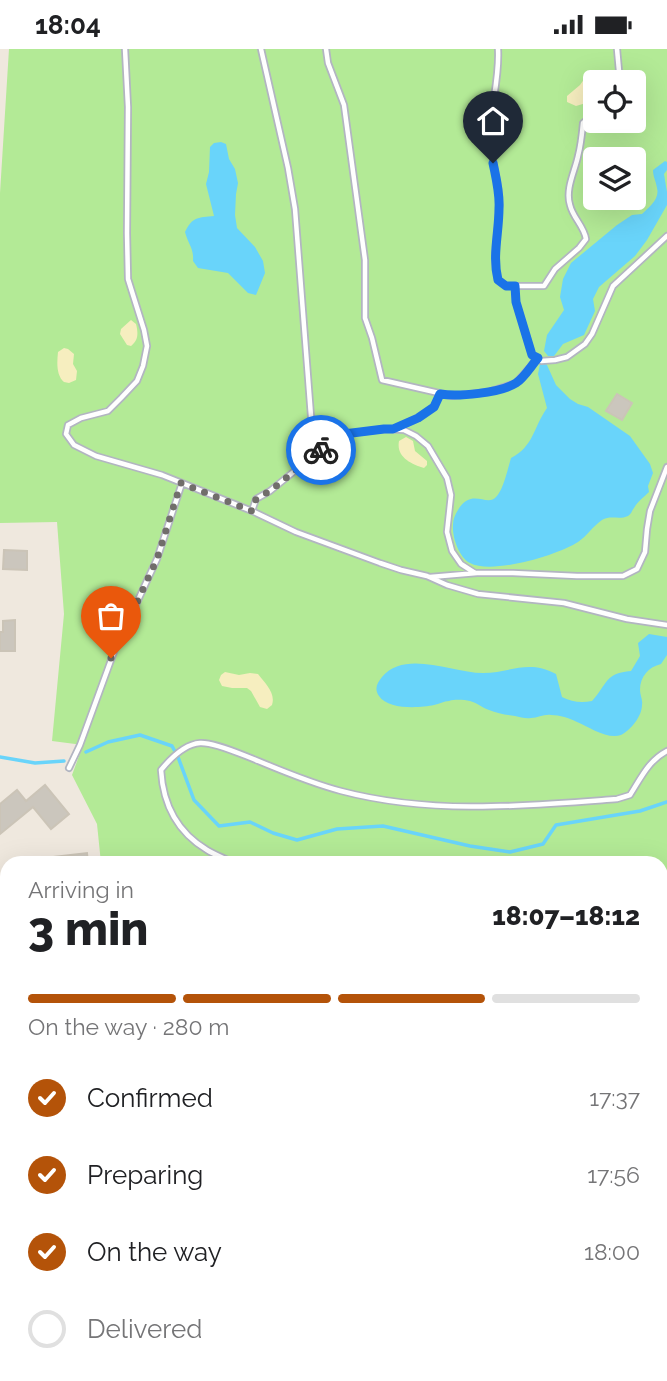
<!DOCTYPE html>
<meta charset="utf-8">
<style>
:root{--surface:#fff;--page:#f6f6f6;--text:#202124;--muted:#757577;--line:#e0e0e0;--accent:#b45309}
body{margin:0;font-family:Raleway,sans-serif;background:var(--page);color:var(--text);height:100vh;display:flex;flex-direction:column;font-size:26px;white-space:nowrap}
*{box-sizing:border-box;margin:0}
p{font-size:23px;color:var(--muted)}
.icon{flex:none;width:38px;height:38px;fill:none;stroke:currentColor;stroke-width:2;stroke-linecap:round;stroke-linejoin:round}
.map{position:relative;flex:1;overflow:hidden}
.drawer{position:absolute;left:0px;top:807px;width:668px;height:527px;display:flex;flex-direction:column;background:var(--surface);border-radius:21px 21px 0 0;box-shadow:0 7px 28px #0002}
.drawer>*{flex:none}
.controls{position:absolute;left:583px;top:21px;display:grid;gap:14px}
.controls a{display:grid;place-items:center;width:63px;height:63px;border-radius:7px;background:var(--surface);box-shadow:0 7px 28px #0002;font-size:35px}
.pin{position:absolute;display:grid;place-items:center;width:60px;height:60px;color:#fff;margin:-72px -30px;border-radius:50% 50% 50% 0;rotate:-45deg;box-shadow:0 0 7px #0007}
.pin .icon{rotate:45deg}
.courier{position:absolute;display:grid;place-items:center;width:70px;height:70px;margin:-35px;border:5px solid #1a73e8;border-radius:50%;background:#fff;color:#222;box-shadow:0 2px 9px #0007}
.overview em{font-style:normal;font-weight:800}
.overview div{display:flex;flex-direction:column-reverse}
.overview{display:flex;align-items:center;justify-content:space-between;height:119px;padding:0 28px}
h1{font-size:46px;font-weight:800;line-height:52px}
.bar{display:grid;grid-template-columns:repeat(4,1fr);gap:10px 7px;align-content:center;height:84px;padding:0 28px}
.bar i{height:9px;border-radius:5px;background:var(--line)}
.bar .on{background:var(--accent)}
.bar p{grid-column:span 4}
ol{padding:0 28px;list-style:none}
li{display:flex;align-items:center;gap:21px;height:77px}
li p{margin-inline-start:auto}
li .icon{padding:7px;border-radius:50%;background:var(--accent);color:#fff;stroke-width:4}
li:last-child{color:var(--muted)}
li i{width:38px;height:38px;border:4px solid var(--line);border-radius:50%}
.status{display:flex;justify-content:space-between;align-items:center;height:49px;padding:0 35px;background:var(--surface);direction:ltr}
.status svg{height:19px;fill:currentColor}
.map>svg:first-child{display:block}
.green{fill:#b3ea96;fill-rule:evenodd}
.sand{fill:#f6eebf}
.water{fill:#69d4fa}
.lines{fill:none;stroke-linecap:round;stroke-linejoin:round}
.stream{stroke:#69d4fa;stroke-width:3.5}
.building{fill:#cbc6bd;stroke:#cbc4b7;stroke-width:2}
.service-casing{stroke:#b2b5c1;stroke-width:8}
.minor-casing{stroke:#b2b5c1;stroke-width:12}
.service{stroke:#fff;stroke-width:4.5}
.minor{stroke:#fff;stroke-width:9}
.done{stroke:#716e6b;stroke-width:7;stroke-dasharray:0 12.6}
.route{stroke:#1a73e8;stroke-width:9}
</style>
<div class="status"><b>18:04</b><svg viewBox="0 0 49 12"><path d="M0 12V9h3v3zM5 12V6h3v6zM10 12V3h3v9zM15 12V0h3v12zM26 1h20v11H26zM47 4h2v5h-2z"/></svg></div>
<div class="map">
<svg width="667" height="1332" viewBox="0 0 667 1332">
<rect width="100%" height="100%" fill="#efe8de"/>
<!-- green -->
<path class="green" d="M9,0H667V1102L662,1103V814H101L97,775L72,726L83,696L52,692L64,565L57,473L0,474V144ZM595,33H634V72H595ZM595,110H634V149H595Z"/>
<!-- sand -->
<path class="sand" d="M595,21L603,25L604,33H595V48L586,54L576,57L567,53V47L580,36L590,22Z
M131,271L136,275C138,283 139,291 131,297L127,296L120,285L121,280Z
M64,299L68,300L74,305L73,315L77,322L76,331L69,334L64,333C56,326 57,313 58,303Z
M406,388L413,392L415,402L427,412V416L424,419C411,415 396,408 399,392Z
M225,623L239,626L250,624L258,625C265,634 276,644 272,656L267,660L260,658L251,642L247,639H232L222,637L219,631L221,626Z"/>
<!-- water -->
<path class="water" d="M221,93L226,95L229,110L235,120L238,134L236,145L235,166L237,179L255,198L263,212L265,224L256,246L248,244L228,224L198,219L193,212C194,199 188,195 185,183C193,167 198,169 214,167L206,135L209,123L210,98L214,94Z
M665,112L667,113V121L664,125L667,143V156L647,191L635,207L599,238L593,250L595,262L584,286L563,295L554,307H548L544,302L547,286L564,261L560,248L563,230L571,214L617,176L632,166L642,165C649,158 660,150 657,139C656,132 653,128 653,121Z
M545,314L547,316L556,336L570,350L578,355L588,358L630,387L650,415L653,424L648,437L649,443C644,448 638,452 634,459C631,463 632,464 628,467C620,471 610,466 602,471C593,477 587,487 578,493C558,506 492,526 470,514C459,508 452,488 453,476C453,470 455,466 458,461C471,439 486,457 495,449C503,443 508,419 511,409C534,397 533,379 547,359L538,325L540,315Z
M649,585L667,588V606L661,615C649,618 640,627 640,641C640,646 643,651 642,656C642,667 631,681 621,686C608,691 589,678 577,673C569,669 560,666 551,666C544,665 538,669 531,669C526,670 520,668 515,667C506,666 497,664 489,661C482,659 478,654 470,652C464,651 456,650 449,652C444,652 439,655 434,656C420,659 388,661 379,647C374,640 377,634 382,628C405,600 453,624 483,624C510,624 528,610 556,625L562,648C572,653 581,654 592,652C608,634 605,624 631,622L640,607L638,594Z"/>
<g class="lines">
<!-- stream -->
<path class="stream" d="M86,703L108,693L140,686L172,697L178,708L194,751L219,777L250,773L273,784L297,791L337,780L383,777L470,797L510,803L543,795L556,776L640,762L667,753
M0,708L35,714L64,712
M61,1332V1326"/>
</g>
<!-- building -->
<path class="building" d="M617,345L632,354L622,371L606,362Z
M4,501L27,502V521L3,520Z
M15,571V602H0V583H3V572Z
M45,736L69,765L51,780L33,758L0,785V755L17,741L26,752Z
M87,804L88,814H54V808Z"/>
<g class="lines">
<defs>
<path id="service" d="M125,0L128,58L127,184L128,230L144,281L147,297L143,317L137,332L121,349L108,362L81,369L68,376L66,385L74,396L96,407L162,426L252,462L296,483L380,514L401,521L427,527L447,536L478,545L564,554L627,570L667,576
M261,0L288,119L295,160L314,406
M326,0L328,14L344,56L365,211V269L372,289L382,331L452,347L488,343L516,334L538,309
M498,0C500,31 489,61 490,92C492,115 501,138 499,161C498,185 492,208 498,231L506,237H544L555,220L579,199L586,190C584,177 573,169 570,156C565,140 575,122 578,107C581,96 582,85 583,74L595,64
M617,0L620,33
M515,237L516,253L532,306L541,312L555,311L567,308L585,295L592,285L613,237L667,187
M394,380L418,369L434,358L440,345
M252,462L256,450L270,442L329,394L344,385L384,380L404,381L416,387L428,397L447,429L451,446L447,483L452,502L461,515L475,524
M430,528L477,524H513L577,527H623L637,520L645,503L647,480L650,462L667,418
M69,719L80,696L122,581L133,562L157,510L182,434
M233,814C225,809 215,806 207,801C177,783 163,756 161,721C170,710 185,695 200,694C213,693 238,704 251,709C280,721 310,734 341,742C432,766 525,757 617,750L630,746C641,729 648,712 667,702
M662,900L667,899
M0,925H7
M662,937H667
M0,967H7
M0,1065H7
M662,1077H667
M0,1103H7
M0,1127H7
M0,1198H7
M90,1326V1332
M412,1326V1332
M661,1326V1332
M370,1332V1326"/>
<path id="minor" d="M662,1269H667
M502,1326V1332"/>
</defs>
<!-- service casing -->
<use href="#service" class="service-casing"/>
<!-- minor casing -->
<use href="#minor" class="minor-casing"/>
<!-- service -->
<use href="#service" class="service"/>
<!-- minor -->
<use href="#minor" class="minor"/>
</g>
<g class="lines">
<!-- done -->
<path class="done" d="M111,609L122,582L133,562L157,510L181,434L252,462L256,450L270,442L321,401"/>
<!-- route -->
<path class="route" d="M321,401L344,385L384,380H393L418,369L434,358L440,345C458,348 500,344 516,334C524,329 531,317 538,309L532,306L516,253L515,237H506L498,231C492,207 499,184 499,159C500,144 496,129 493,114"/>
</g>
</svg>
<div class="controls">
<a><svg class="icon" aria-label="locate" viewBox="0 0 24 24"><circle cx="12" cy="12" r="6"/><path d="M12 2v4M12 18v4M2 12h4M18 12h4"/></svg></a>
<a><svg class="icon" aria-label="layers" viewBox="0 0 24 24"><path d="M12 4l9 5-9 5-9-5zM3 14l9 5 9-5"/></svg></a>
</div>
<div class="pin" style="left:111px;top:609px;background:#ea580c"><svg class="icon" aria-label="bag" viewBox="0 0 24 24"><path d="M5 8h14l-1 12H6zM9 8a3 3 0 0 1 6 0"/></svg></div>
<div class="pin" style="left:493px;top:114px;background:#1f2937"><svg class="icon" aria-label="home" viewBox="0 0 24 24"><path d="M3 11l9-7 9 7M6 9v11h12V9"/></svg></div>
<div class="courier" style="left:321px;top:401px"><svg class="icon" aria-label="bike" viewBox="0 0 24 24"><circle cx="6" cy="16" r="4"/><circle cx="18" cy="16" r="4"/><path d="M6 16l4-8h5l3 8M10 8l3 8H6M13 5h3"/></svg></div>
<section class="drawer">
<div class="overview"><div><h1>3 min</h1><p>Arriving in</p></div><em>18:07–18:12</em></div>
<div class="bar"><i class="on"></i><i class="on"></i><i class="on"></i><i></i><p>On the way · 280 m</p></div>
<ol>
<li><svg class="icon" aria-label="check" viewBox="0 0 24 24"><path d="M5 12l5 5 9-10"/></svg>Confirmed<p>17:37</p></li>
<li><svg class="icon" aria-label="check" viewBox="0 0 24 24"><path d="M5 12l5 5 9-10"/></svg>Preparing<p>17:56</p></li>
<li><svg class="icon" aria-label="check" viewBox="0 0 24 24"><path d="M5 12l5 5 9-10"/></svg>On the way<p>18:00</p></li>
<li><i></i>Delivered</li>
</ol>
</section>
</div>
